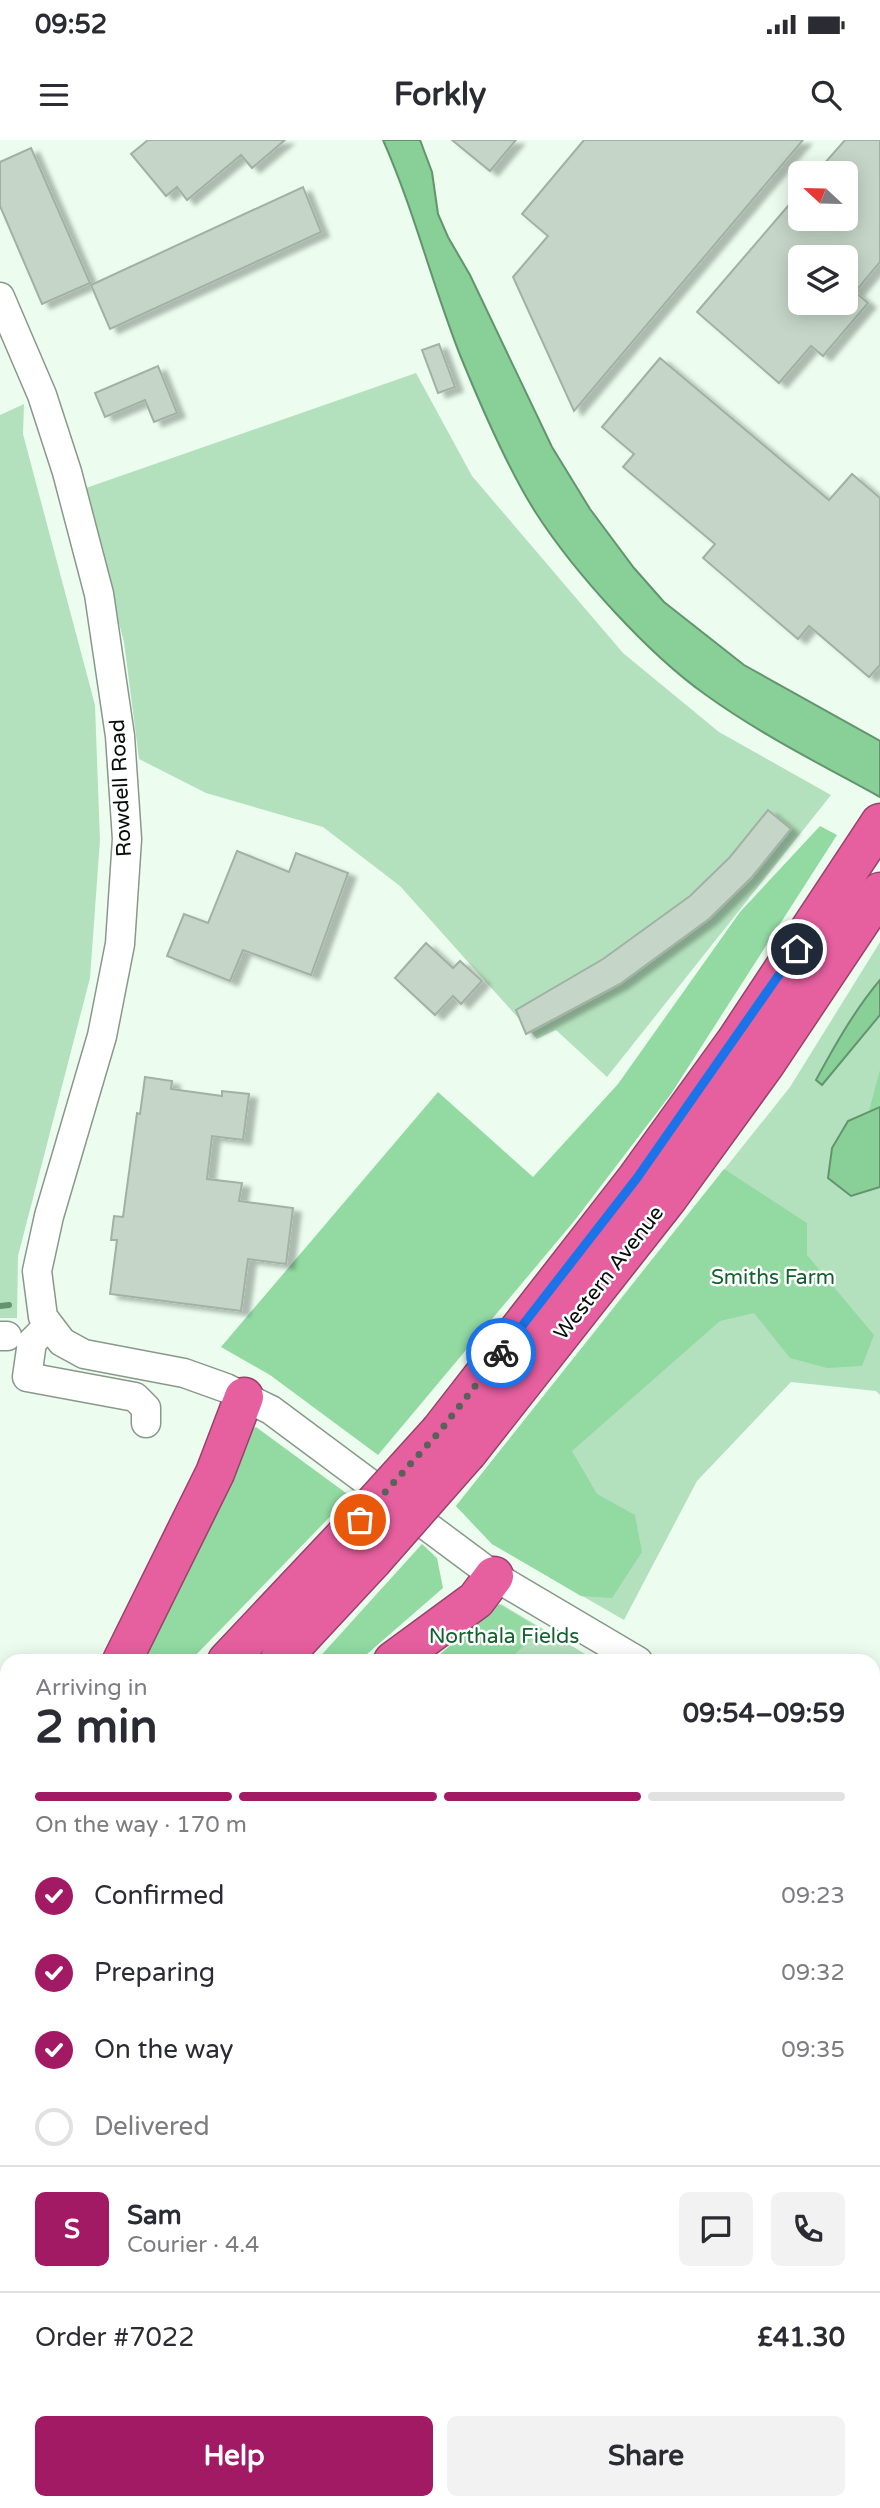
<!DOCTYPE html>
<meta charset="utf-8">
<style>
:root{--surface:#fff;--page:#f2f2f3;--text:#2b2b33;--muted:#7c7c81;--line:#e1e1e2;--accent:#a21964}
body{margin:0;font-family:"Varela Round",sans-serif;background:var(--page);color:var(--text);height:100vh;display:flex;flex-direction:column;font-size:26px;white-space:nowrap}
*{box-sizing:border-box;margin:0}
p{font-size:23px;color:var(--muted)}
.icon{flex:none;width:38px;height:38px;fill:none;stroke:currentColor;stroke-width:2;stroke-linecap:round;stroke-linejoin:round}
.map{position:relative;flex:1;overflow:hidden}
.panel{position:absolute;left:0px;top:1514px;width:880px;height:856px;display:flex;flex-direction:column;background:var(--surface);border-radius:21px 21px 0 0;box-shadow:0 4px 18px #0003}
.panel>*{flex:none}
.needle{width:46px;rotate:292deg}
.tools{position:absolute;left:788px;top:21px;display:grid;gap:14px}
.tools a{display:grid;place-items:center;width:70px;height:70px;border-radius:10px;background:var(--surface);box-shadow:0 4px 18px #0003;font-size:35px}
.pin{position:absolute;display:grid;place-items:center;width:60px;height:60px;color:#fff;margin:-30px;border:4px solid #fff;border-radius:50%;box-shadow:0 2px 7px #0007}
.courier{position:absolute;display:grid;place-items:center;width:70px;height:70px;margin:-35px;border:5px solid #1a73e8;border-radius:50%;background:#fff;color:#222;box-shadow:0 2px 9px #0007}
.overview em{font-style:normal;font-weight:700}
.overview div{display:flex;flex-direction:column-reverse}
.overview{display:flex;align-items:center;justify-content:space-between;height:119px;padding:0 35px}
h1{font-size:46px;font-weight:700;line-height:52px}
.bar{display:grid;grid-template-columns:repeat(4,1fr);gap:10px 7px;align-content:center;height:84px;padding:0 35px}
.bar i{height:9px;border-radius:5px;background:var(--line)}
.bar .current{background:var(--accent)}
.bar p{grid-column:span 4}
.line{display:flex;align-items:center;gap:18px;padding:0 35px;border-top:2px solid var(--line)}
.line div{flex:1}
.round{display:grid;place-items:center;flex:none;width:74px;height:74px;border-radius:10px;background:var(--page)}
ol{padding:0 35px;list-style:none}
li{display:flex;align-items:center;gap:21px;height:77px}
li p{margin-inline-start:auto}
li .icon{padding:7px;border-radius:50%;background:var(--accent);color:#fff;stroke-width:4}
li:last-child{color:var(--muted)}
li i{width:38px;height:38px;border:4px solid var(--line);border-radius:50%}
.cta{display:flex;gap:14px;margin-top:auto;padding:14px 35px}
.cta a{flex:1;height:80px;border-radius:10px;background:var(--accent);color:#fff;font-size:28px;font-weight:700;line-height:80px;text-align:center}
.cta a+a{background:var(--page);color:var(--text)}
.status{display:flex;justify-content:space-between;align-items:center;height:49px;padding:0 35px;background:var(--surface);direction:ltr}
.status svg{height:19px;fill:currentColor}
header{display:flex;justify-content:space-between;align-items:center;height:91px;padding:0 35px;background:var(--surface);font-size:32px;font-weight:700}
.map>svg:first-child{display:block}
.green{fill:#b4e1bd}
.forest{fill:#92d9a2}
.water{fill:#88cf98;stroke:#62956d;stroke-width:2}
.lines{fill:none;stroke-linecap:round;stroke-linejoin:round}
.stream{stroke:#62956d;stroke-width:6}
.building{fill:#c5d6c8;stroke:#a1b1a4;stroke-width:2;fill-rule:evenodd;filter:url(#shadow)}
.minor-casing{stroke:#89988b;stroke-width:31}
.highway-casing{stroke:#98426a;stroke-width:41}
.minor{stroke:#fff;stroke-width:28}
.highway{stroke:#e65f9f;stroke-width:38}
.highway-bridge-casing{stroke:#98426a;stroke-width:41;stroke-linecap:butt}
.highway-bridge{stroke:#e65f9f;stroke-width:38}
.done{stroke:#58615a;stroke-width:7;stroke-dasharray:0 12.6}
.route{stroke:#1a73e8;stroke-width:9}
.labels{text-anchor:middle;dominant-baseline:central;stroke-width:5;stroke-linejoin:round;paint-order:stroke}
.street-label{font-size:21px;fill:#080d09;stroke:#fff}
.park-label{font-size:21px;fill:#13612f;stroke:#fff}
</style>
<div class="status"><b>09:52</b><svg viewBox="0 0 49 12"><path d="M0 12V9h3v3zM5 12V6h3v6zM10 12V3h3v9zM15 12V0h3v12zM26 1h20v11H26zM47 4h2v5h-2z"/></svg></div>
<header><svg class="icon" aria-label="menu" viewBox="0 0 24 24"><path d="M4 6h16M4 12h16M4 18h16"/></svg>Forkly<svg class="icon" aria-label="search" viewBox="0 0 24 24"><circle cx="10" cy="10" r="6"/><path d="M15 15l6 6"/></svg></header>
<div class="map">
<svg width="880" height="2368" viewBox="0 0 880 2368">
<defs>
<filter id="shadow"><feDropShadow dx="8" dy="4.5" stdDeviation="2" flood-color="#0004"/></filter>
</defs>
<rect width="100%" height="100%" fill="#ecfdef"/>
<!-- green -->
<path class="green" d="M416,233L472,336L623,513L719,592L831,655L607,937L556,890L537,899L400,746L323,687L206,653L139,619L124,502L83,349Z
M24,264L23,294L95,565L100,700L90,838L18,1116L17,1178H0V275Z
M880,802V1255L876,1251L791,1242L697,1341L624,1480L492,1404L456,1366L790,947Z
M501,1464L597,1521H438Z
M0,1549L7,1551V1623L0,1630Z
M873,1646L880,1648V1980L873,1987Z
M7,1911V2362L511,2363L506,2368H0V1917Z"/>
<!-- forest -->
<path class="forest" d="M820,686L837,695L671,954L575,1080L378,1315L270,1235L221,1207L438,952L533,1037L618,944L740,772Z
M880,930V967L869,971Z
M724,1029L807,1083V1115L874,1195L862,1226L827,1228L790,1218L754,1173L720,1181L572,1311L597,1354L635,1375L642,1412L612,1458L581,1456L492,1404L456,1366Z
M256,1287L350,1356L190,1521H136L245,1293Z
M422,1404L437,1418L443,1448L359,1521H316Z
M499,1464L542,1490L507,1521H432Z
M880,1933V1969L873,1975V1939Z"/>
<!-- water -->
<path class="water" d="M383,0H420L432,32L438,74L448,97L470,135L552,307L590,369L634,428L664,462L744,525L880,601V657C822,625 760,594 706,555C648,514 574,432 536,373C507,328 480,264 460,215C432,144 414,70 383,0Z
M880,840V875L822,945L816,940C835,905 854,871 880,840Z
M880,967V1047L851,1056L828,1038L832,1008L848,981Z"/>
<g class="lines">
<!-- stream -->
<path class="stream" d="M0,1166L9,1165
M355,2362L357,2368
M487,2368L493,2362"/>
</g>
<!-- building -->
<path class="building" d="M148,0H285L252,28L241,15L187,60L177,47L166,56L131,14Z
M452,0H516L490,31Z
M584,0H803L574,271L513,137L548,96L522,74Z
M845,0H880V122L855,152L868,163L823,216L811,206L779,243L697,172L800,52V79H845V33H816ZM800,117H845V163H800Z
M31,8L90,143L42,164L0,66V22Z
M303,47L321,92L110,189L91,145Z
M439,204L455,247L438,253L422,210Z
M660,218L829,360L852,334L880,358V525L869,537L809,486L798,499L703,418L715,404L623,327L634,314L602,287Z
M158,226L177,273L154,282L145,260L105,277L95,253Z
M768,670L791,689L752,737L709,779L620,844L526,894L516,870L603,819L690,756L730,717Z
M237,711L289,732L296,713L348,733L311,835L243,810L230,841L167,816L184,774L208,783Z
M426,803L453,828L460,821L482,841L461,864L453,856L435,875L395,838Z
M145,937L172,941L171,949L222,956V951L249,954L243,1000L212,996L207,1039L242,1043L239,1061L293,1068L286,1124L248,1119L241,1171L110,1154L117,1100H111L114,1076L123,1077L137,973L140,974Z"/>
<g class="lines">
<defs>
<path id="minor" d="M0,157L42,255L67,332L99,454L120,596L127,699L120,804L102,896L49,1076L37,1131L43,1177L62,1202L84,1214L184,1233L226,1248L271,1270L494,1436L638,1521
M48,1186L32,1202L27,1237L135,1257L146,1268V1283
M0,1196H7
M873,1620L880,1622
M873,2007L880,2000
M873,2251L880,2260
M873,2361L880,2353"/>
<path id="highway" d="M440,1291L637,1038L736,901L880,683
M468,1312L668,1058L766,923L880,752
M122,1521L215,1333L244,1257
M227,1521L344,1397
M279,1521L373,1420
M393,1521L476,1460L494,1436
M0,1656L7,1648
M0,1740L7,1734
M0,1796L7,1789
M0,1861L7,1855"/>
</defs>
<!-- minor casing -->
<use href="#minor" class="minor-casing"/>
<!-- highway casing -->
<use href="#highway" class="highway-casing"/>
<!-- minor -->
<use href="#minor" class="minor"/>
<!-- highway -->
<use href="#highway" class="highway"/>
<defs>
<path id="highway-bridge" d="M344,1397L440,1291
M373,1420L468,1312"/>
</defs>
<!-- highway-bridge casing -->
<use href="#highway-bridge" class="highway-bridge-casing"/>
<!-- highway-bridge -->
<use href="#highway-bridge" class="highway-bridge"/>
</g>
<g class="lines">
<!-- done -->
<path class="done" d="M360,1380L440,1291L501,1213"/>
<!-- route -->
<path class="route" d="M501,1213L637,1038L797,809"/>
</g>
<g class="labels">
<!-- street labels -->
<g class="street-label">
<text transform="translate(121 648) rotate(-93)">Rowdell Road</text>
<text transform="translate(609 1133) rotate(-52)">Western Avenue</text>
</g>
<!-- park labels -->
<g class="park-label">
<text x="773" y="1137">Smiths Farm</text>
<text x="504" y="1496">Northala Fields</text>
</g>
</g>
</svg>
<div class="tools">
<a><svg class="needle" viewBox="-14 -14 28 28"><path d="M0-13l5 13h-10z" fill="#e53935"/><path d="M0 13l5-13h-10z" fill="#7c7c81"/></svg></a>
<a><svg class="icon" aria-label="layers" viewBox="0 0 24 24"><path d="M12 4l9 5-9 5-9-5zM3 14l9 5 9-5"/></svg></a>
</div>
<div class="pin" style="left:360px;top:1380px;background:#ea580c"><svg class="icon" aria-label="bag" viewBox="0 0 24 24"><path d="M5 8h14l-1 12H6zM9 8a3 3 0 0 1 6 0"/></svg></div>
<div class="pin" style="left:797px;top:809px;background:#1f2937"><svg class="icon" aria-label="home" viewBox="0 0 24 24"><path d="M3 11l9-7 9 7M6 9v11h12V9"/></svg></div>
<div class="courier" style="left:501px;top:1213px"><svg class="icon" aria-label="bike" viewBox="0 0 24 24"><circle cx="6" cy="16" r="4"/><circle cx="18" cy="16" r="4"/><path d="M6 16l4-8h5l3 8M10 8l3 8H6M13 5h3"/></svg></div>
<section class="panel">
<div class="overview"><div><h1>2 min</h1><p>Arriving in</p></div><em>09:54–09:59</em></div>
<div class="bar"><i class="current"></i><i class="current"></i><i class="current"></i><i></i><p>On the way · 170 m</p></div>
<ol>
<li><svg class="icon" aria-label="check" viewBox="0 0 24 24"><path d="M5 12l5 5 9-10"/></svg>Confirmed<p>09:23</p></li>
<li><svg class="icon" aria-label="check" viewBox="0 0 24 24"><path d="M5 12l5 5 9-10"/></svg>Preparing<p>09:32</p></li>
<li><svg class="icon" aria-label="check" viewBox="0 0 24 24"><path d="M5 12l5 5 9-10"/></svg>On the way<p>09:35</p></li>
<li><i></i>Delivered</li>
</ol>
<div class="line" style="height:126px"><b class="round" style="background:var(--accent);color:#fff">S</b><div><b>Sam</b><p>Courier · 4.4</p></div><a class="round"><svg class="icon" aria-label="chat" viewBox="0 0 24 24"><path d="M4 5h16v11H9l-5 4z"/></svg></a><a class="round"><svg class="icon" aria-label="phone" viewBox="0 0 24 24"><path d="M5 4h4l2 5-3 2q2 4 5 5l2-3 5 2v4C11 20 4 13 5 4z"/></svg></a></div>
<div class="line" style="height:91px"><div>Order #7022</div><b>£41.30</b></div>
<div class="cta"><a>Help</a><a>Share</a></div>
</section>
</div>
